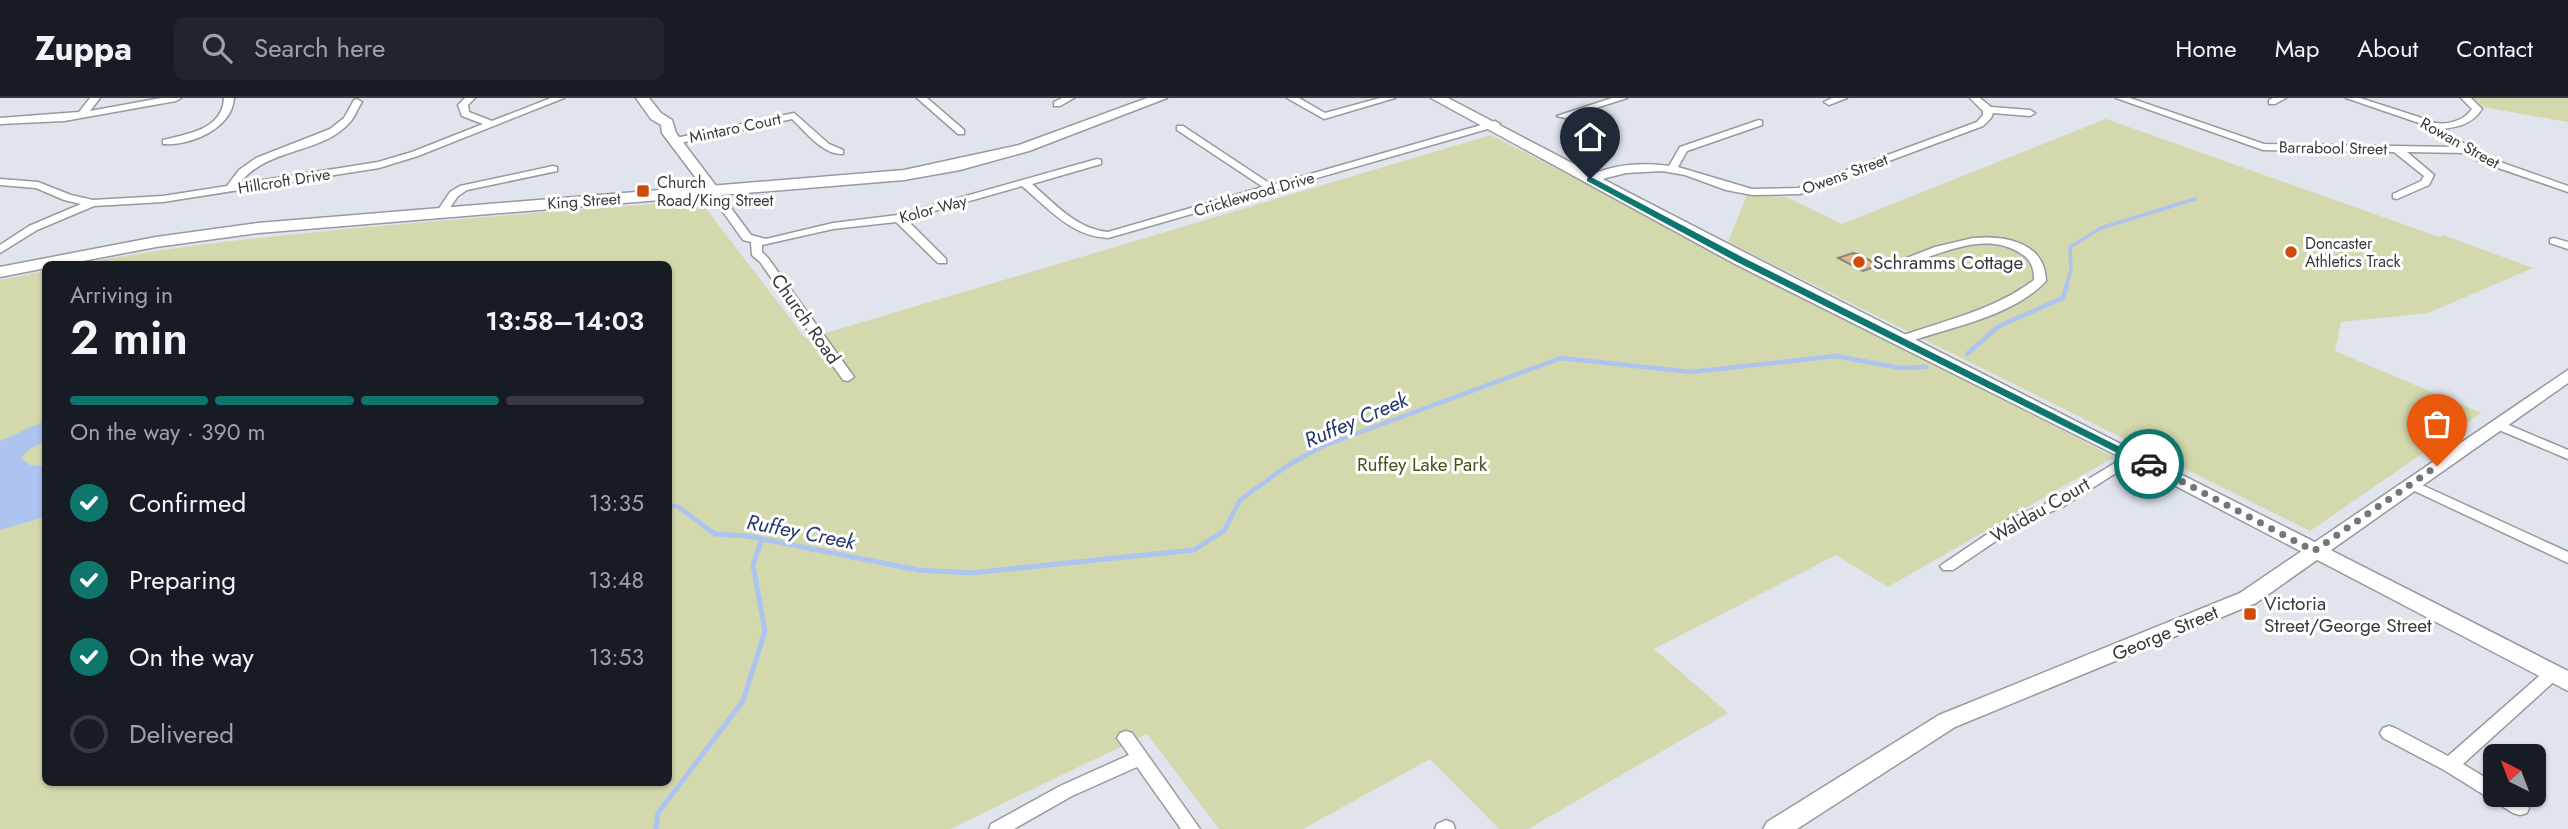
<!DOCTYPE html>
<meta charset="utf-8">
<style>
:root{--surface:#171b24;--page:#20242c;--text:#f1f3f6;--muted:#9ea1a6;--line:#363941;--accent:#0f766e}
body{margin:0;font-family:Jost,sans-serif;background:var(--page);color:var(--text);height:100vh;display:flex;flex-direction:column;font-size:26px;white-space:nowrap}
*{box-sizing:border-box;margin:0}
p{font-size:23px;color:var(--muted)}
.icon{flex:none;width:38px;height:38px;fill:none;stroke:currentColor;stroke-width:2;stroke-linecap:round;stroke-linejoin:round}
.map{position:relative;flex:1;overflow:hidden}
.details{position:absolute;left:42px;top:163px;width:630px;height:525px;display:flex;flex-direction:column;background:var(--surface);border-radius:10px;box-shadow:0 2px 5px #0004}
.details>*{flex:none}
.needle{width:46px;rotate:318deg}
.controls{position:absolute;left:2483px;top:646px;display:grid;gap:14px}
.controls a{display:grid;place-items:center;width:63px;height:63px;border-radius:10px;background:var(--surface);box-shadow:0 2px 5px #0004;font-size:35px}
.pin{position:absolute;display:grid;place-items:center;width:60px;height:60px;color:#fff;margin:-72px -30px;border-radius:50% 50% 50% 0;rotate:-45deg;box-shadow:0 0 7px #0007}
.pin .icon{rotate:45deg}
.courier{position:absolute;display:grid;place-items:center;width:70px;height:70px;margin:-35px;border:5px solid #0f766e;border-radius:50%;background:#fff;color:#222;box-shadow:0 2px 9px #0007}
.head em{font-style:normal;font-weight:600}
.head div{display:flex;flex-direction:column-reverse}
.head{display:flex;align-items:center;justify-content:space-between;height:119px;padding:0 28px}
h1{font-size:46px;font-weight:600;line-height:52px}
.bar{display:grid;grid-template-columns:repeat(4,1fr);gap:10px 7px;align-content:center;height:84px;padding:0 28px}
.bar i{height:9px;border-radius:5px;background:var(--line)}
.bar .selected{background:var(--accent)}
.bar p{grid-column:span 4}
ol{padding:0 28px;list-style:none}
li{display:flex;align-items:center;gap:21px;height:77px}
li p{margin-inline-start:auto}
li .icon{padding:7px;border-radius:50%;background:var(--accent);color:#fff;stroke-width:4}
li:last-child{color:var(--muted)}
li i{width:38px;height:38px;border:4px solid var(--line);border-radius:50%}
header{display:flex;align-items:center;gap:42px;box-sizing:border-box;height:98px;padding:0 35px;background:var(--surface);border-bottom:2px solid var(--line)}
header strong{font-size:33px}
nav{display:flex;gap:38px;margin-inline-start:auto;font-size:24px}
.search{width:490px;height:63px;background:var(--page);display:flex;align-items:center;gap:18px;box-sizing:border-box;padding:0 24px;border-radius:10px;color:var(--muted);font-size:26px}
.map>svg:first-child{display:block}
.green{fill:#d3d8ad}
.water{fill:#adc3f0}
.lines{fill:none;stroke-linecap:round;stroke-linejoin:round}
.stream-far2{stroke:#adc3f0;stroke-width:3.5}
.stream-far1{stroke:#adc3f0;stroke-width:4.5}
.stream{stroke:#adc3f0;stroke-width:5}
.building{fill:#dfb692;stroke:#8a837e;stroke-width:2}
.street-casing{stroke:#9699a1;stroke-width:3}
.secondary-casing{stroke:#9699a1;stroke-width:3}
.primary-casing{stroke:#9699a1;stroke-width:3}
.street{fill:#fff;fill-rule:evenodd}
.secondary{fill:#fff;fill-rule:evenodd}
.primary{fill:#fff;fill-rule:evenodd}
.route{fill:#0f766e}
.done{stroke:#72757a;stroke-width:7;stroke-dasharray:0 12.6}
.poi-dot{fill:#cf4a0b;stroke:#fff;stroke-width:2.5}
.labels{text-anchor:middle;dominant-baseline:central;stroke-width:6;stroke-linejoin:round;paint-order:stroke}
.far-street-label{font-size:16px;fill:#37393c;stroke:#fff}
.far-poi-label{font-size:16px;fill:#37393c;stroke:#fff;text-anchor:start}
.poi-label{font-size:19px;fill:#37393c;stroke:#fff;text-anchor:start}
.street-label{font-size:19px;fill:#37393c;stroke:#fff}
.park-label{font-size:19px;fill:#4d5017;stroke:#fff}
.water-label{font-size:21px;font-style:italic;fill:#233a70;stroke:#fff}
</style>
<header>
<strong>Zuppa</strong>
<div class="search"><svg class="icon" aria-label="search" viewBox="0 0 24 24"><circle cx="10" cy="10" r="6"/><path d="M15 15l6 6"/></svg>Search here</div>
<nav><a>Home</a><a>Map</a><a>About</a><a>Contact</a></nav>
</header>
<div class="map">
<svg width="2568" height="731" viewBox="0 0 2568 731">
<rect width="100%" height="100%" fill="#e0e4ec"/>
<!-- green -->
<path class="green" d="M2473,0H2568V24L2483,9Z
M2106,21L2439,139L2443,137L2533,170L2428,215L2341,224L2335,253L2481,315L2310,433L1728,144L1747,97L1786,99L1842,126Z
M1491,37L2114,359L1888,489L1836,457L1654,551L1728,615L1528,731H1499L1430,661L1303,731H1219L1147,636L950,731H0V182L45,173L46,684H668V166H79C191,145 302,135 415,125C510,117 605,109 700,103L806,241Z"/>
<!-- water -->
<path class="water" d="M45,323V343L28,352L21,360L30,367L45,368V419L0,432V343Z"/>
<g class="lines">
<!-- stream-far2 -->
<path class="stream-far2" d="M2066,188L2071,172L2070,149L2101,130L2195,101"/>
<!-- stream-far1 -->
<path class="stream-far1" d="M1967,256L1999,228L2063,200L2067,187
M668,408H677L703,427
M1227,427L1240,402L1287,368L1323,348L1561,260L1691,274L1836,258L1900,270L1926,269"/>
<!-- stream -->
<path class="stream" d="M701,426L715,436L747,438L918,472L971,475L1194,452L1225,432L1228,426
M656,731L658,715L743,603L765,533L753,467L762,441"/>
</g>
<!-- building -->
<path class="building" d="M1853,155L1857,156L1879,167L1863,173L1838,160Z"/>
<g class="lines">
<defs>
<path id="street" d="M90,0H100L90,13L161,0H181L176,3L64,23L0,26V20L79,14Z
M224,0H234C232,31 190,48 163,46V42C188,36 223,31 224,0Z
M465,0H475L468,7L469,14L492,23L551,0H564L418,58L379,70L163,104L94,108L37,132L0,155V147L29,128L81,106L64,102L36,90L0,87V81L38,84L71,97L93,102L163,98L227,88L239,72L256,60L330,31L344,20L354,2L357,1L362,4C358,10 355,18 351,23C323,57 268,48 239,86L378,64L412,54L483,26L462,18L458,7Z
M917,0H927L964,32V36H958Z
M1062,0H1074L1060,8H1054V4Z
M1287,0H1299L1325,15L1380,0H1395L1324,21Z
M1612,0H1627L1565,20L1557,18Z
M1832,0H1847L1829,7L1824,4Z
M1970,0H1980L1991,9L2030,12L2035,15L2030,18L1993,15L1991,20L1983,28L1800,96L1752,97L1726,92L1685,77L1662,73L1626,75L1590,84L1585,81C1606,66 1644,64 1669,68L1680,49L1759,22L1762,23V27L1687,53L1678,69L1752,91L1798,90L1977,24L1983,17V13Z
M2116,0H2130L2264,46L2456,49L2419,25L2346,0H2360L2425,21C2440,30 2462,25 2472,11L2461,0H2471L2482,11C2472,26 2459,29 2441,31L2486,59L2568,88V94L2478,63L2466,55L2407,54L2434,77L2429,87L2397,101L2393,100V96L2421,83L2424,78L2394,54L2263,52Z
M2273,0H2286L2275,6H2269V2Z
M794,15L829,46L843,52V56C823,57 806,34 792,21L676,46L671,43L676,40Z
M1495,23L1500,26L1498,28L1108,140C1071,138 1049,111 1022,88L906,121L946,161V165H938L896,124L833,131L762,147V154L768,160L854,279L848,283L843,282L760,164L752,157L751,144L743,142L708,93L709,91H717L751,137L766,141L833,125L898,117L1097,61L1101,62V66L1032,86C1054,105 1076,131 1108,134L1263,89L1177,32V28H1183L1272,87Z
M553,68L557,69V73L467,92L458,98L445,117H437L436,115L450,94L460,88Z
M1973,140C2005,137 2045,144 2046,183C2011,220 1949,229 1903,246H1895L1893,243L1895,240C1942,223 1993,213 2034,182C2034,170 2031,161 2020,155C1984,132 1941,157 1905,166L1899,163L1935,149Z
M2554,140L2568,144V151L2550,145V141Z
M2497,322L2568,352V361L2492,329L2490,326Z
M2133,354L2140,358L2138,361L2064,408L2018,428L1953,472H1943L1940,468L2008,422L2054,402Z
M2411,382L2568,454V465L2406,389L2404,386Z
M2552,570L2558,572L2560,576L2558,580L2463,666L2496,686V696C2509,696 2522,697 2529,710L2527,715L2520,717L2513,715L2444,672L2383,640L2380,635L2383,630L2389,628L2395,630L2448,658L2546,572Z
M1126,633L1132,635L1200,731H1181L1137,669L1072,698L1014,731H989L991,726L1060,688L1129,657L1117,640L1120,635Z
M1446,722L1453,725L1455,731H1435L1437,726Z"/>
<path id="secondary" d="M636,0H649L661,15L672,22L676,35L720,93L718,96H708L662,35L661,27L651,21Z
M2568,272V285L2256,505L1955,629L1797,731H1763L1767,724L1939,617L2240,495Z"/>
<path id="primary" d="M1147,0H1167L1029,53L960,72L904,82L258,135L156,149L67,166H46V170L0,179V169L156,139L258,125L904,72L1019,47Z
M1431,0H1448C1819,196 2195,382 2568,573V593L2126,362L1735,166Z"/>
</defs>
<!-- street casing -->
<use href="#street" class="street-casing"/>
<!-- secondary casing -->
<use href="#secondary" class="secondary-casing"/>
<!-- primary casing -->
<use href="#primary" class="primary-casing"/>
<!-- street -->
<use href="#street" class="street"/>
<!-- secondary -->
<use href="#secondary" class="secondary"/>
<!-- primary -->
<use href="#primary" class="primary"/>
</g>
<!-- route -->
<path class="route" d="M1587,80H1593L1744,160L2154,366L2145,369L1737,164L1587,83Z"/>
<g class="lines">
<!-- done -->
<path class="done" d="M2149,366L2314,453L2437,368"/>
</g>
<!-- markers -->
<g class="poi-dot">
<rect x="636" y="86" width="14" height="14" rx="3.5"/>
<circle cx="2291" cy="154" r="7"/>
<circle cx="1859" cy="164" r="7"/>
<rect x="2243" y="509" width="14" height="14" rx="3.5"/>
</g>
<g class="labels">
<!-- far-street labels -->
<g class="far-street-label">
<text transform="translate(735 30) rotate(-12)">Mintaro Court</text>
<text transform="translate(2460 45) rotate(29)">Rowan Street</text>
<text transform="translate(2333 50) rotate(1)">Barrabool Street</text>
<text transform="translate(1845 76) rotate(-20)">Owens Street</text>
<text transform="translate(284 83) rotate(-9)">Hillcroft Drive</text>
<text transform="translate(1254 96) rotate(-16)">Cricklewood Drive</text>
<text transform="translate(584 103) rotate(-4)">King Street</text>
<text transform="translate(933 111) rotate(-15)">Kolor Way</text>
</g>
<!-- far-poi labels -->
<g class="far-poi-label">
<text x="657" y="84">Church<tspan x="657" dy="18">Road/King Street</tspan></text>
<text x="2305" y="145">Doncaster<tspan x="2305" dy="18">Athletics Track</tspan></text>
</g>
<!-- poi labels -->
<g class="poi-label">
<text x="1873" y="164">Schramms Cottage</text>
<text x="2264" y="505">Victoria<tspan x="2264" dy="22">Street/George Street</tspan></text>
</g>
<!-- street labels -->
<g class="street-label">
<text transform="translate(806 221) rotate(55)">Church Road</text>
<text transform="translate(2040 412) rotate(-30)">Waldau Court</text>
<text transform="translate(2165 535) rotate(-23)">George Street</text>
</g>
<!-- park labels -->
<g class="park-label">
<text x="1422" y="366">Ruffey Lake Park</text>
</g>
<!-- water labels -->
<g class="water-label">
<text transform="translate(1356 322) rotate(-23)">Ruffey Creek</text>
<text transform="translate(801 434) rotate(11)">Ruffey Creek</text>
</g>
</g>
</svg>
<div class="controls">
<a><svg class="needle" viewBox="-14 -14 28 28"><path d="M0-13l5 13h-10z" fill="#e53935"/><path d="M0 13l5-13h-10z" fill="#9ea1a6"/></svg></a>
</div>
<div class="pin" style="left:2437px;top:368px;background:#ea580c"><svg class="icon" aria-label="bag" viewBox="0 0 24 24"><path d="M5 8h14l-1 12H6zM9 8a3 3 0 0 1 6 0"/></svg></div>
<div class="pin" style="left:1590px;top:81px;background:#1f2937"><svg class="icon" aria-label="home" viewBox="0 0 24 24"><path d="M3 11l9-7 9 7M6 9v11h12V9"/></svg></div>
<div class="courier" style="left:2149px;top:366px"><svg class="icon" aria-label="car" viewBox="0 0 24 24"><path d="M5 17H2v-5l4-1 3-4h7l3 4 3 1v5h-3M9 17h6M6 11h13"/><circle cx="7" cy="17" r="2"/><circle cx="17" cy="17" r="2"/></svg></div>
<section class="details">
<div class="head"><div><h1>2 min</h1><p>Arriving in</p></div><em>13:58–14:03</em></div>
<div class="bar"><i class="selected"></i><i class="selected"></i><i class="selected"></i><i></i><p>On the way · 390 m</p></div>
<ol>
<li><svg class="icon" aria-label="check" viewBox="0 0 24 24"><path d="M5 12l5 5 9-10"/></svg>Confirmed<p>13:35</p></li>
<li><svg class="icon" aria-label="check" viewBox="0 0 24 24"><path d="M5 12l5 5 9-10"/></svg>Preparing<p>13:48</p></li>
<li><svg class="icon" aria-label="check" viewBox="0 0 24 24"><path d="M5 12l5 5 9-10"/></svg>On the way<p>13:53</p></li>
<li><i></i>Delivered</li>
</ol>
</section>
</div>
